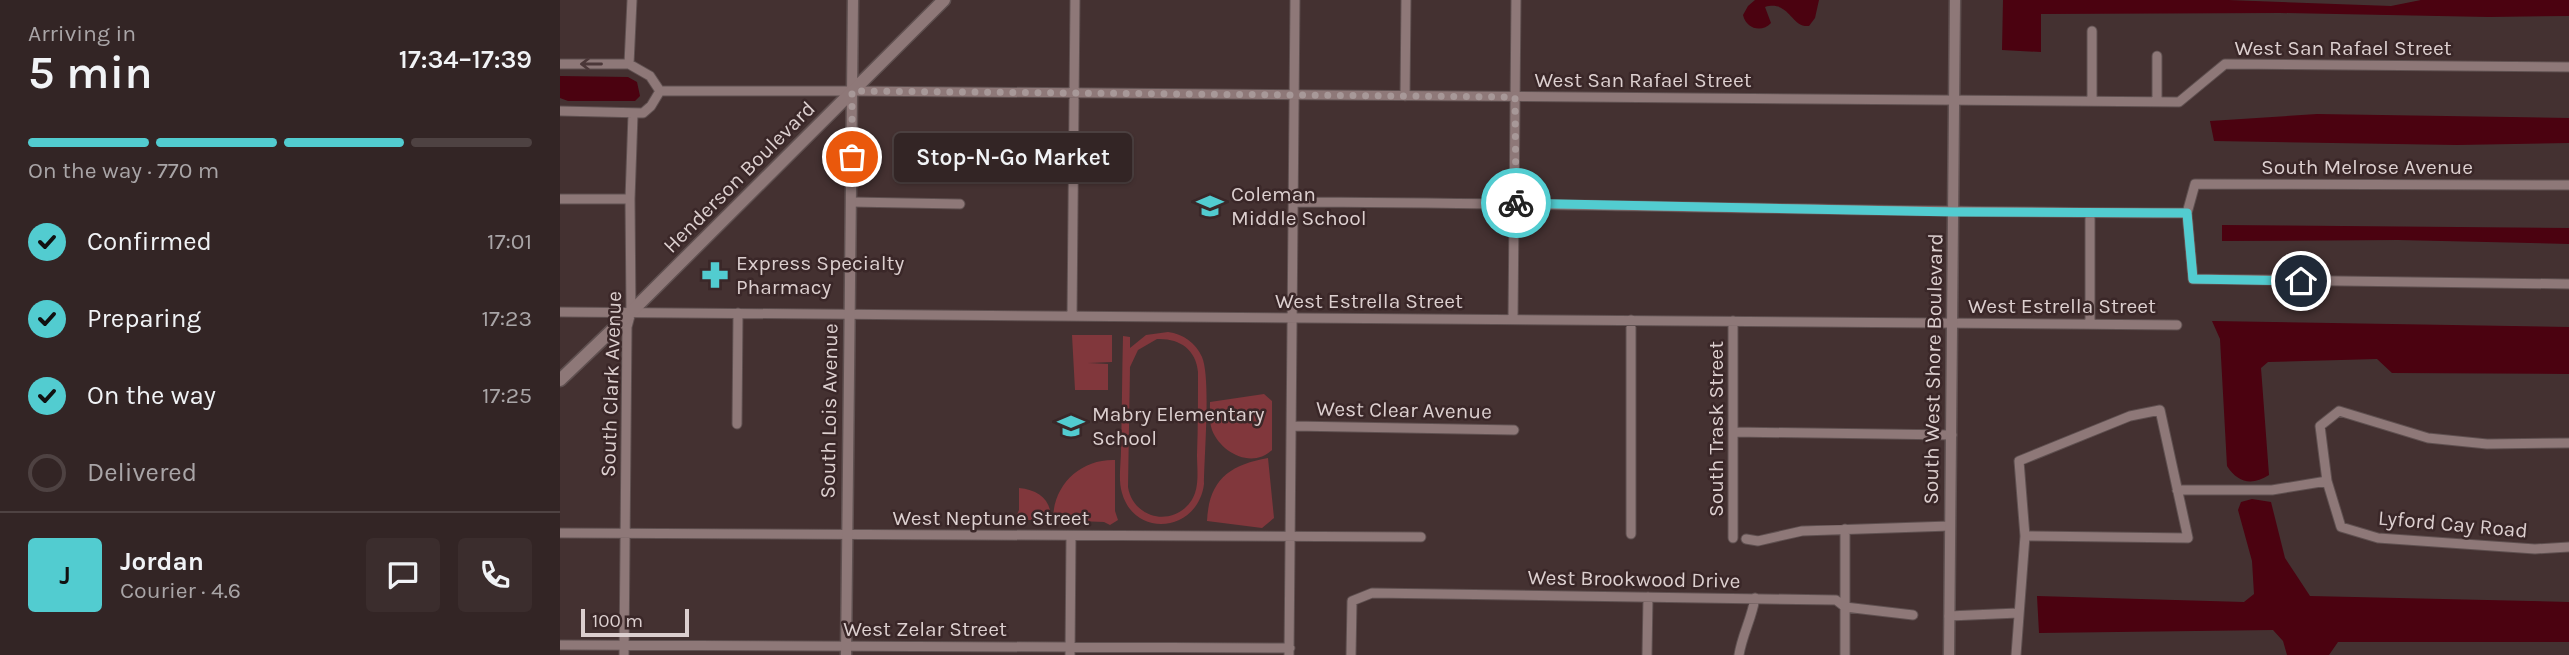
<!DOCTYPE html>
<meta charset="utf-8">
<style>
:root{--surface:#332525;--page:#3b2d2d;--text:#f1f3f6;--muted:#a9a5a7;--line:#4e4242;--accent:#52ccd0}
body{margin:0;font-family:Karla,sans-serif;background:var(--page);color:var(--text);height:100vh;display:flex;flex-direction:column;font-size:26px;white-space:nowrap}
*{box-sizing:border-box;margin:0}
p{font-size:23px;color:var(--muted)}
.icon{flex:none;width:38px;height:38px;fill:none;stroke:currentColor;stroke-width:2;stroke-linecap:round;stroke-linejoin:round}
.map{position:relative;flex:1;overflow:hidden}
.side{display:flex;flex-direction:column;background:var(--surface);width:560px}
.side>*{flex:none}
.scale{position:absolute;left:21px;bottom:18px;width:108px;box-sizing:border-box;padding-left:7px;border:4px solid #dccfcf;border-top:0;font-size:19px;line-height:24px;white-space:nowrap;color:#dccfcf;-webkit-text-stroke:5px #3a2728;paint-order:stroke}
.pin{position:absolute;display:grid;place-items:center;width:60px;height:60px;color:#fff;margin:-30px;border:4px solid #fff;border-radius:50%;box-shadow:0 2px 7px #0007}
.courier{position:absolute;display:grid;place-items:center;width:70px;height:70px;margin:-35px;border:5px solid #52ccd0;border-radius:50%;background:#fff;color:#222;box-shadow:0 2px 9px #0007}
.bubble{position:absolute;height:49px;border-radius:7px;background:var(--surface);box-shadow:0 2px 5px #0004,0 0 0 2px var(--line);font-size:23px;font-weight:600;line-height:49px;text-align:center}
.summary em{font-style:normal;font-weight:600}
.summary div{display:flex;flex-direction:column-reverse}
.summary{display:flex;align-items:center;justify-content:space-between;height:119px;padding:0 28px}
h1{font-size:46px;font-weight:600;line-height:52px}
.bar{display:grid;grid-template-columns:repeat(4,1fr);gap:10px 7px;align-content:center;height:84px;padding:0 28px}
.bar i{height:9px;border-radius:5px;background:var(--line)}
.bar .active{background:var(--accent)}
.bar p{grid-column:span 4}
.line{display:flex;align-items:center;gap:18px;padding:0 28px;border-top:2px solid var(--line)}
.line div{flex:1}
.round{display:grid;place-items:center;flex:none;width:74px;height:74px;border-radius:7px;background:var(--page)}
ol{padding:0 28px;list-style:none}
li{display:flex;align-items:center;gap:21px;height:77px}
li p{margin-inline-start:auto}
li .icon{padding:7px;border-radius:50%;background:var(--accent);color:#111;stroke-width:4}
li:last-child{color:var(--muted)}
li i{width:38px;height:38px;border:4px solid var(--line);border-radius:50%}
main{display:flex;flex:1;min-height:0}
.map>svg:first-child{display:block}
.green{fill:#81373c;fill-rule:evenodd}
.water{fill:#4b0210}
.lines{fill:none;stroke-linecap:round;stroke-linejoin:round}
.minor-casing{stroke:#5f5050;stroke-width:11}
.tertiary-casing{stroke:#5f5050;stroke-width:13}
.secondary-casing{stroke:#5f5050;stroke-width:15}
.minor{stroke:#8e7878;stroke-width:9}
.tertiary{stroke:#8e7878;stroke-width:10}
.secondary{stroke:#8e7878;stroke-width:12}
.oneway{stroke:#4b3738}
.done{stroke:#a79898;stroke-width:7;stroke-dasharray:0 12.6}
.route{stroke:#52ccd0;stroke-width:9}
.labels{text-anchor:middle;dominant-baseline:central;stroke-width:5;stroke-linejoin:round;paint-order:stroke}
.street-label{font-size:21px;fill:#dccfcf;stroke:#3a2728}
.poi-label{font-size:21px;fill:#dccfcf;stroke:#3a2728;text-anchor:start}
</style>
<main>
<section class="side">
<div class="summary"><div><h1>5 min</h1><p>Arriving in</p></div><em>17:34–17:39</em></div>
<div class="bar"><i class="active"></i><i class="active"></i><i class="active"></i><i></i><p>On the way · 770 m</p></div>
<ol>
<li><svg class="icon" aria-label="check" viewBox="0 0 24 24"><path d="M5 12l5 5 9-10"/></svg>Confirmed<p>17:01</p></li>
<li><svg class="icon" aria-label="check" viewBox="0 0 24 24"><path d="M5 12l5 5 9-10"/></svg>Preparing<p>17:23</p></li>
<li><svg class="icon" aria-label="check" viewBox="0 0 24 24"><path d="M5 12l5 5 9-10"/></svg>On the way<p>17:25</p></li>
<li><i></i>Delivered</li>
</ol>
<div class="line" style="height:126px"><b class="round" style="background:var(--accent);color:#111">J</b><div><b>Jordan</b><p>Courier · 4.6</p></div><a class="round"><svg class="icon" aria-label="chat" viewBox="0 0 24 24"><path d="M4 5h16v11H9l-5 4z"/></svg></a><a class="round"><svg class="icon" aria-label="phone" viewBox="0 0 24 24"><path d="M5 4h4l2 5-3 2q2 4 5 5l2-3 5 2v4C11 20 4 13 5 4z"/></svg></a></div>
</section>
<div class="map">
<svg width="2009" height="655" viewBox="0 0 2009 655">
<rect width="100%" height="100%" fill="#443131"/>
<!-- green -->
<path class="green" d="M608,332C623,334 636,343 642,357C651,378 644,457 644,484C638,532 575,539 562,493C558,480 561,463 561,450C562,412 562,374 563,336L570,337V348L586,335ZM597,339C619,338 636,349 638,372C638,400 638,427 637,455C637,467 639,481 635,493C629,511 609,521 591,515C578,510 570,500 568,487L570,367L578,350Z
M512,335H552V362L528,363L548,364V390H515Z
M704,394L712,401V450C692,469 661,453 652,430C649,421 650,411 650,402Z
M708,458L714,518L702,528L647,521C649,480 669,465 708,458Z
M555,460V511L558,520L550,525L544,522L493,520C493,485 520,459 555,460Z
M459,488C479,490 492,500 491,521L469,520L458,523L455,519L459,510Z"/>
<!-- water -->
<path class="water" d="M1195,0H1259L1255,18L1249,26C1231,28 1230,0 1205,7L1211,23C1202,33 1186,29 1183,15L1188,6Z
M1443,0H1668L1831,6L1861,0H2009V16L1929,17L1720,13L1481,14V52L1442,50Z
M0,76L68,77L77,82L80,96L75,101H8L0,98Z
M1757,114L2009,118V143L1897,145L1654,141L1650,121Z
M1662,225L2009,228V244L1838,240L1662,241Z
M1652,321L2009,327V374L1832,373L1817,359L1708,362L1701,368L1709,475C1692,486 1678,483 1667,466L1660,339Z
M1692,499L1711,502L1725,558L1750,596L2009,602V642H1778L1769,655H1727L1723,641L1713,630L1479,633L1477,596L1684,602L1694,594L1692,561L1678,510L1681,502Z"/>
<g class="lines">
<defs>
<path id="minor" d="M1532,31V101
M0,64H69L90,76L100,91
M69,64L72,0
M100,91H292L1619,102L1665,64L2009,67
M845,96L846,0
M1597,102V56
M0,111L83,113L91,106L100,91
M2009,185L1635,184L1627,213L1633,279L2009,284
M0,199H70
M291,202L400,204
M734,202C1032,203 1329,213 1627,213
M1530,213V324
M0,312L1617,325
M512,316L515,0
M953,319L956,0
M1173,321V538
M177,424L178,313
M733,426L954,430
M1173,432L1392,435
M2009,443L1927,444L1868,438L1779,411L1760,426L1767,481L1781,527L1818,538L1975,549L2009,547
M1617,490H1712L1767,481
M0,533L861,537
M1071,534V320
M1186,539L1198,541L1242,531L1390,526
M1389,616L1458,613
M0,645L730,648
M64,655L67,327L71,312L70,199L73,114
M510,655L511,536
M729,655L735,0
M791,655L792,601L812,593L1276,600L1285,607L1353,615
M1087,655L1088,597
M1179,655C1182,635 1192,618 1195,598
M1285,655V529
M1456,655L1465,536L1459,461L1570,416L1600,410L1628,538L1465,536"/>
<path id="tertiary" d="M286,655L293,0
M1389,655L1395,0"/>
<path id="secondary" d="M0,380L71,312L384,0"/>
</defs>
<!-- minor casing -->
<use href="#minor" class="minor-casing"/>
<!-- tertiary casing -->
<use href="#tertiary" class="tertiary-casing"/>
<!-- secondary casing -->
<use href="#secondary" class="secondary-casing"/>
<!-- minor -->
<use href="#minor" class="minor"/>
<!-- tertiary -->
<use href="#tertiary" class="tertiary"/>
<!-- secondary -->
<use href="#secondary" class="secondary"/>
</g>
<!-- one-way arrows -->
<defs><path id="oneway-shaft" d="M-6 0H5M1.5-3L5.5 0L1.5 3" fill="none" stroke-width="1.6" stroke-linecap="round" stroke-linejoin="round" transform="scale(1.75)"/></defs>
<use class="oneway" href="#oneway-shaft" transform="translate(31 64) rotate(180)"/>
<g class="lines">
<!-- done -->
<path class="done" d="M292,157V91L955,97L956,203"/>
<!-- route -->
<path class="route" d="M956,203L1394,212L1627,213L1633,279L1741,281"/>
</g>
<!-- icons -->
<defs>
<symbol id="school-bare" viewBox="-9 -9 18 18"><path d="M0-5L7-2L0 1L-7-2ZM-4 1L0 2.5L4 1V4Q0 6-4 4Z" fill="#52ccd0" stroke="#3a2728" stroke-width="2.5" paint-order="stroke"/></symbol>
<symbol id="pharmacy-bare" viewBox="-9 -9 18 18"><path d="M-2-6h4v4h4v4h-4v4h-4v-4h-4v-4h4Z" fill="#52ccd0" stroke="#3a2728" stroke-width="2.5" paint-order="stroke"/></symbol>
</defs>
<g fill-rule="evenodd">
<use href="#school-bare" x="631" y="187" width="38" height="38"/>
<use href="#pharmacy-bare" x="136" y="256" width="38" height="38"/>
<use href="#school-bare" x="492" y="407" width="38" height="38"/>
</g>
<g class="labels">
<!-- street labels -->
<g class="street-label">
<text x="1783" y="48">West San Rafael Street</text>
<text x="1083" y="80">West San Rafael Street</text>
<text x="1807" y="167">South Melrose Avenue</text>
<text transform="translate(179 177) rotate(-45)">Henderson Boulevard</text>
<text x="809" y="301">West Estrella Street</text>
<text x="1502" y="306">West Estrella Street</text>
<text transform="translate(1373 369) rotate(-89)">South West Shore Boulevard</text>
<text transform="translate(51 384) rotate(-88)">South Clark Avenue</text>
<text transform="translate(844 410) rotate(1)">West Clear Avenue</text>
<text transform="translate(269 411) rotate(-89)">South Lois Avenue</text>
<text transform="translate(1156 429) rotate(-90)">South Trask Street</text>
<text x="431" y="518">West Neptune Street</text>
<text transform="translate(1893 524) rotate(5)">Lyford Cay Road</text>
<text transform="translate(1074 579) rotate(1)">West Brookwood Drive</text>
<text x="365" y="629">West Zelar Street</text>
</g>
<!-- poi labels -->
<g class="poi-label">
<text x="671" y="194">Coleman<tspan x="671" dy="24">Middle School</tspan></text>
<text x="176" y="263">Express Specialty<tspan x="176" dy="24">Pharmacy</tspan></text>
<text x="532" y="414">Mabry Elementary<tspan x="532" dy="24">School</tspan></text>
</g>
</g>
</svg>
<div class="scale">100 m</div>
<div class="pin" style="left:292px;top:157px;background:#ea580c"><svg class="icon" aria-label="bag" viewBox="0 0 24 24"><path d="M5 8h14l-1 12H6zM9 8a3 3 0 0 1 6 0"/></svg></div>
<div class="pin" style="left:1741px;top:281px;background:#1f2937"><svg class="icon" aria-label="home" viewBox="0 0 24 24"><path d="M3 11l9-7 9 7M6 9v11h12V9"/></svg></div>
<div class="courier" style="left:956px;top:203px"><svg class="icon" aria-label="bike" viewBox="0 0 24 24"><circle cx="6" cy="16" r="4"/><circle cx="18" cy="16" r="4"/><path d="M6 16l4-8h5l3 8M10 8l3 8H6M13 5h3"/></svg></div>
<div class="bubble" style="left:334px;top:133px;width:238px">Stop-N-Go Market</div>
</div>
</main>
